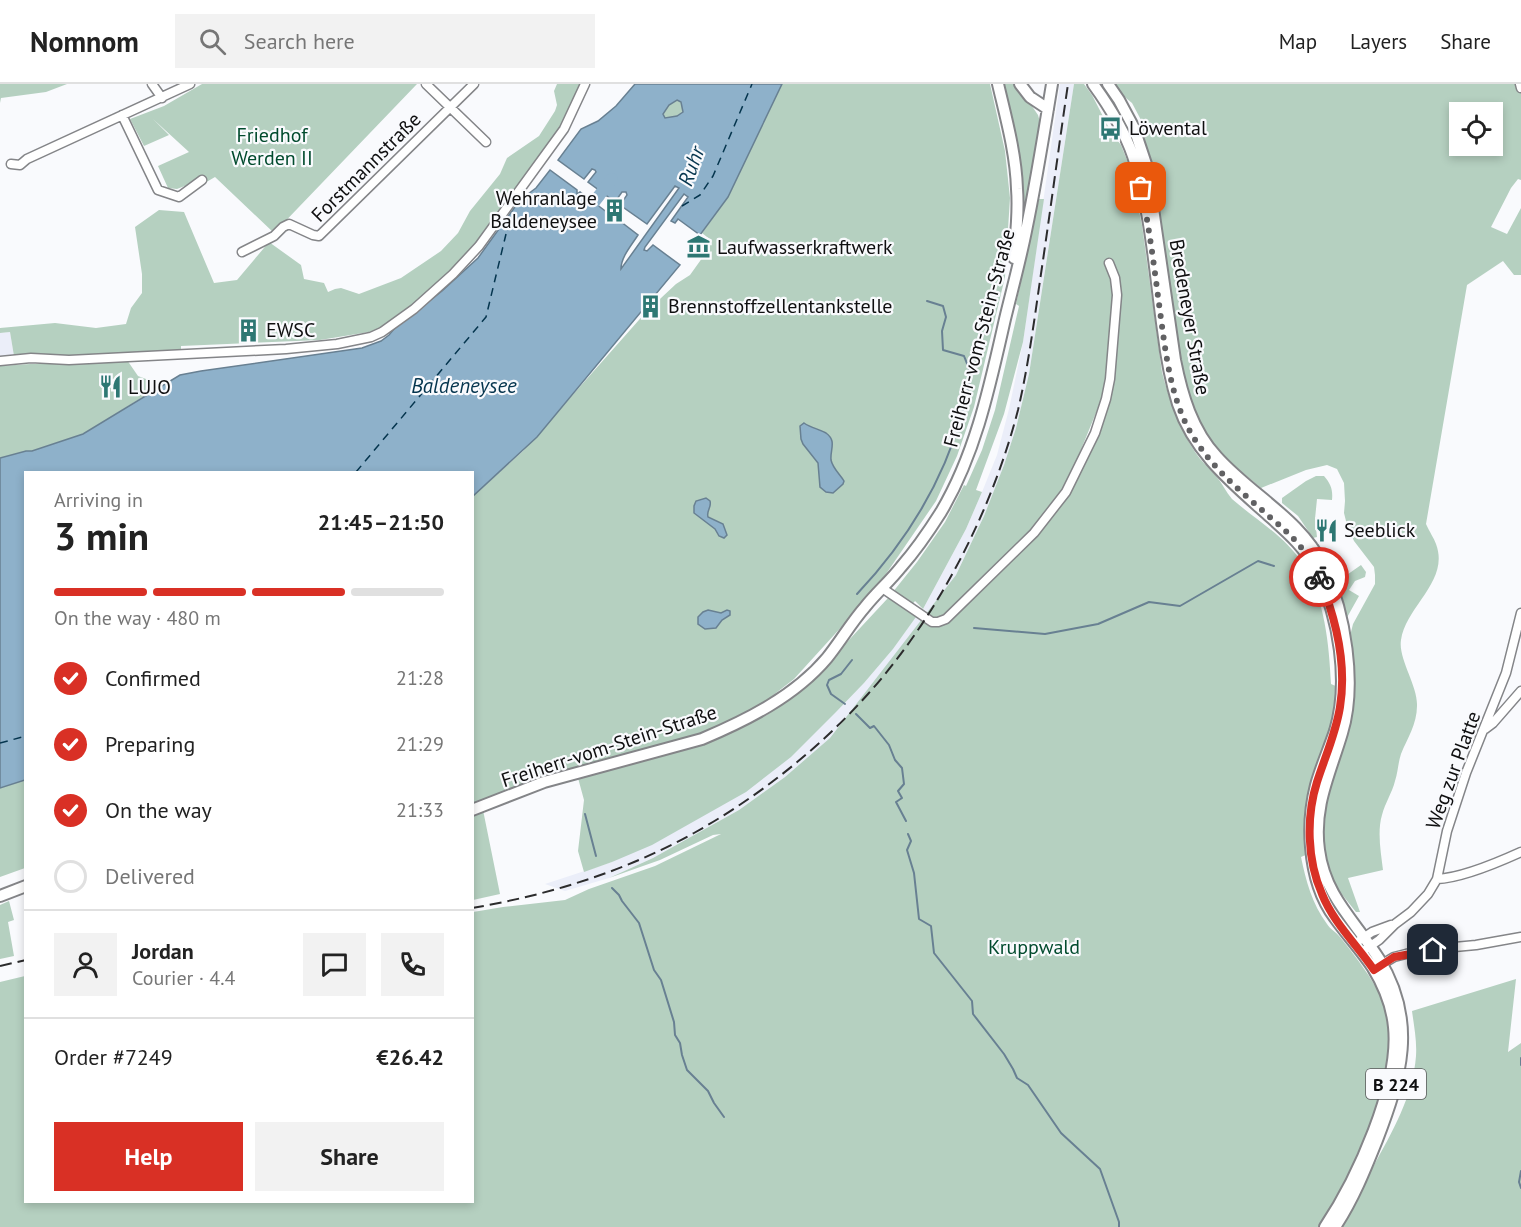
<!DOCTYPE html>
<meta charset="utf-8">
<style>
:root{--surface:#fff;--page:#f2f2f2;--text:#222;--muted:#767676;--line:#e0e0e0;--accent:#d93025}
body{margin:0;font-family:"PT Sans",sans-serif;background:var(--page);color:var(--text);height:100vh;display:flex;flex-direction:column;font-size:22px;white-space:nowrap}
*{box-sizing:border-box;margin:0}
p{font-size:20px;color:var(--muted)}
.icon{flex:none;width:33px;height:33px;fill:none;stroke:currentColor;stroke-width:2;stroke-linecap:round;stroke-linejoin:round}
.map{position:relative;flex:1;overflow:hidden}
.side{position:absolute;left:24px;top:387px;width:450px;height:732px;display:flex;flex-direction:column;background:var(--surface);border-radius:0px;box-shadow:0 3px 9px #0003}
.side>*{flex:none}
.fabs{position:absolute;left:1449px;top:18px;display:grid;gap:12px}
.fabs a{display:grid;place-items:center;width:54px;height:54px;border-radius:0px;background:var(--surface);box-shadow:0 3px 9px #0003;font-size:30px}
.pin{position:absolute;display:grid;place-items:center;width:51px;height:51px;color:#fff;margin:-26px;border-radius:12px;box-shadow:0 3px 9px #0006}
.courier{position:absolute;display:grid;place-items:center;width:60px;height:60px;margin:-30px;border:4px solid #d93025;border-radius:50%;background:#fff;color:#222;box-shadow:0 2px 8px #0007}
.headline em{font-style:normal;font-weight:700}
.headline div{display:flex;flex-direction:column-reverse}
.headline{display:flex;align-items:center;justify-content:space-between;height:102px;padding:0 30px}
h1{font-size:39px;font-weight:700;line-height:45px}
.bar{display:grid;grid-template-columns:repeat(4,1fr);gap:9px 6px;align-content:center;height:72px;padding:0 30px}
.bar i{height:8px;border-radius:4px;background:var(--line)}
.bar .on{background:var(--accent)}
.bar p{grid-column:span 4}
.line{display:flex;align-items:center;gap:15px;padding:0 30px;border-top:2px solid var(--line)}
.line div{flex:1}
.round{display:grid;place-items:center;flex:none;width:63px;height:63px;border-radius:0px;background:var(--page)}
ol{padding:0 30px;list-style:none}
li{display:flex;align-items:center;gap:18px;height:66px}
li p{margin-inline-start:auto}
li .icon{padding:6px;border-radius:50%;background:var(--accent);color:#fff;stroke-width:4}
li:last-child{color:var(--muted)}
li i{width:33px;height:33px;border:3px solid var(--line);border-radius:50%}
.cta{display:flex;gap:12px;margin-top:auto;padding:12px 30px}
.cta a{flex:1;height:69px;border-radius:0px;background:var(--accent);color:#fff;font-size:24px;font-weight:700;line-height:69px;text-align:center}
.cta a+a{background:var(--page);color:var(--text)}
header{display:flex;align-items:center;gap:36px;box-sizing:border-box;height:84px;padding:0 30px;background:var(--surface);border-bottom:2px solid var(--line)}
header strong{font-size:28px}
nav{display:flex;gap:33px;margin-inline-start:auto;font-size:21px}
.search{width:420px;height:54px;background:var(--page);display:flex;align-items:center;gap:15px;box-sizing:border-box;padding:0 21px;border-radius:0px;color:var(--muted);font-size:22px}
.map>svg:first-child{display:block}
.built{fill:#ebeef9}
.green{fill:#b5d0c0;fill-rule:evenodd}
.water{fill:#8eb1ca;stroke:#688092;stroke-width:1.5;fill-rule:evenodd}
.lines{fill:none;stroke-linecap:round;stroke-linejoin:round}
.stream{stroke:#688092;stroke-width:2}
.river{stroke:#8eb1ca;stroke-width:12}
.ferry{stroke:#05354e;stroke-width:1.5;stroke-dasharray:8 6;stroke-linecap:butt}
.minor-casing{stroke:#848588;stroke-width:11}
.major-casing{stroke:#848588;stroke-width:14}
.minor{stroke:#fff;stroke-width:8}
.major{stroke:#fff;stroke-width:10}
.rail{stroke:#2c2c2d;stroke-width:2;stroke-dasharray:12 6;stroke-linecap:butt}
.done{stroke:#616163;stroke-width:6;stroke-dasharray:0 10.8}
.route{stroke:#d93025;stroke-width:8}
.labels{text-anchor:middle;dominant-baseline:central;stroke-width:4.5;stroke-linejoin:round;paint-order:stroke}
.shield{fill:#f9fafd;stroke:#555657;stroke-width:1.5}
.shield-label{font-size:18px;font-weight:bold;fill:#0f0f10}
.poi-label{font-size:20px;fill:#0f0f10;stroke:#f9fafd;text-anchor:start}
.park-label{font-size:20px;fill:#024b2e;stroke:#f9fafd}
.street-label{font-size:20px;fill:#0f0f10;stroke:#f9fafd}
.water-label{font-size:21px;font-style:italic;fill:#05354e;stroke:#f9fafd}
</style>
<header>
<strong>Nomnom</strong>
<div class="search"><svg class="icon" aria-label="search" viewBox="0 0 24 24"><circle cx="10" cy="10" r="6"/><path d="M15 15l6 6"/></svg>Search here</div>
<nav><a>Map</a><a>Layers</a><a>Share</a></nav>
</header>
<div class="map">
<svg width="1521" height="1143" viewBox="0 0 1521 1143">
<rect width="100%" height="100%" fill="#f9fafd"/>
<!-- built -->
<path class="built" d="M1060,0H1074L1029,290L1016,344L1004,381L984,432L956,491L932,530L923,525L966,445L982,408L997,371L1009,325L1023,258Z
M10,248L14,272L0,273V249Z
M916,533L925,539L831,654L785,693L739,726L653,774L609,794L565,807L545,800L612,778L837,627L864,599L893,565Z"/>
<!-- green -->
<path class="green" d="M0,0H67L46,8L1,14L0,19Z
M202,0H417L274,149L215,93L203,100L200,96L177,105L168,104L158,82L189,68L153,35L169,51L144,62L130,35L164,22Z
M557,0H581L564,40L477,159L450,189L413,221L375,247L320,256L181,262V266L69,272H14L10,248L0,249V244L55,239L96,244L126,240L131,224L142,209V190L135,143L159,126L184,128L214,199L237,196L269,158L301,181L304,195L324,199L328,208L335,205L341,204L359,210L401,194L441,167L458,149L470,127L500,90L507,74L539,52L555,27L557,21L554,7Z
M782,0H990L1005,67L1010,114L1005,193L974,323L957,372L936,417L875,506L794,595L759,622L695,652L473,721V412L523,367L646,228L676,200L690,191L705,170L706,165L712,157L702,149L728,113Z
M1001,0H1017L1038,31L1041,41L1020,151Z
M1074,0H1084L1092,11L1111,48L1121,61L1129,81L1142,141L1162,288C1169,316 1179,343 1195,368C1201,377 1209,384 1216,392C1222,399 1226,408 1232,415C1256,436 1285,452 1303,480C1325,515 1329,560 1331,600L1338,603L1336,627L1308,770L1301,773C1306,797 1312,820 1327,840C1330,845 1336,848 1340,853C1353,869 1366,886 1377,905C1386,921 1390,944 1389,962C1389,974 1386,986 1383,998C1370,1049 1347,1099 1318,1143H0V898L25,892L26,1118H472L473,828L503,823L565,816L589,805L655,782L721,750L713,751L660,776L609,794L653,774L739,726L785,693L830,654L956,491L984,432L1004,381L1016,344L1029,290ZM1112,225L1119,226L1099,349L1086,377L1078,373L1102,314L1105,295Z
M1113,0H1521V96L1518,95L1511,104L1491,143L1507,150L1521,124V191H1514L1503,177L1467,201L1426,440C1429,447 1434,454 1436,460C1450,497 1406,522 1401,556C1398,575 1418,602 1417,622C1417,640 1407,655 1401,670C1398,679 1398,688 1395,697C1392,709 1385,719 1382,731C1377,748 1381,769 1383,786L1348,794L1360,828H1356L1332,798L1326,778L1321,750L1328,705L1347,651L1352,628L1354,589L1350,552L1353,540L1375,500V491L1374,483L1354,457L1347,441L1344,429L1345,417L1344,399L1337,385L1327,381L1306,386L1261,404L1218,368L1203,348L1183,301L1153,95L1141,36L1132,19L1121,10ZM1460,28H1492V62H1460Z
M677,16L681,18L683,28L677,32L665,35L663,30L669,21Z
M1039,115H1044L1023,258L1004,330L976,406L982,408L966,445L923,525L915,517L907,527L916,533L893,565L864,599L837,627L791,673L746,708L652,761L612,778L584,788L578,767L584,716L578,694L708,658L767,631L808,600L888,514L917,478L945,438L964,401L966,402L982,366L995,326L1019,222L1016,220Z
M127,276L138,292L162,301L83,350L32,367H26L0,374V282L30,280H68Z
M1316,392H1324C1331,400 1333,406 1332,416L1317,415L1315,435L1317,453L1313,454L1298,432L1282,419V414L1306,397Z
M1361,481L1366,488L1365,493L1355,497L1349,506L1359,512L1345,537L1337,507L1341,495Z
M25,696V784L0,793V704Z
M483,726L500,810L473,816L472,731Z
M9,817L14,836L8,838L14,872L0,875V821Z
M1516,895L1508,968L1521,959V1143H1340C1352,1123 1362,1103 1373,1083C1392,1048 1413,1013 1416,972C1417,957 1414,942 1412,927Z"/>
<!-- water -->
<path class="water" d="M635,0H782L728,113L700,151L678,135L675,139L671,137L688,113L684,110L645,163L644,166L647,167L653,161L680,181L537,353L473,412L472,388H26L25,696L0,704V374L26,367H32L83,350L180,291L201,287L362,264L381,257L389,251L394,245L442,207L478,174L520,116L536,104L550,86L577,106V110L580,108L608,129V132L612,131L638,151C631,162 621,173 621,185L679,104L675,102L647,140L620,121L627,111L626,108H622L615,118L588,98L596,88L595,86L592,85L584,95L558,76L581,45L598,37L616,22ZM677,16L681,18L683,28L677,32L665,34L663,30L669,21Z
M804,339C811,344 819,345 826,349C837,357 830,365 831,376C833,385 840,390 844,397L843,400L833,409L826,408L820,403L818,379L803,360L801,355L800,342Z
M706,414L710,417C712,423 706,427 708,433L723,440L727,451L724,454L719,452L715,445L694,429V422L696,417Z
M708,526L721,529L727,526L730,527V531L722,536L716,544L705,545L698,540V533L703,528Z"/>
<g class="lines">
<!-- stream -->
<path class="stream" d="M857,510C906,458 943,398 962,330C965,318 971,301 970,289C969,284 966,277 964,272L943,266L942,247L946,233L943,222L927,217
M974,544L1045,550L1098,540L1149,518L1180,522L1258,477L1274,482
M845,620L831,610L827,601L829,596L841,590L852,576
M856,630L870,644L874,642L889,661L895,676L902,684L904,700L898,707L902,714L896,718L906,737
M585,730L596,772
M908,750L911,757L907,766L914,789L919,835L931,842L934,869L972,917L973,930L1004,970L1013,985L1017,994L1028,1001L1061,1049L1100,1085L1119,1138V1143
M612,804L619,811L622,817L639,839L654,886L661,896L674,938L675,951L680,959L682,971L687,986L708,1007L714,1019L724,1033
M1521,974V981
M1521,1087L1519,1098L1521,1104"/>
<!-- river -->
<path class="river" d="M584,131L612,95"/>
<!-- ferry -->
<path class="ferry" d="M682,122L700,111L713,92L752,0
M356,388L486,233L506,150
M0,659L26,652"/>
<defs>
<path id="minor" d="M152,0L162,14
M426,0L486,58
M1520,0L1521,4
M122,31L158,106L179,113L202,96
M11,80L20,81L27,75L190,0
M242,168L274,152L283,143L289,140L313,151L319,152L474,0
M0,277L31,274L69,276L286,265L337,260L371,253L382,248L414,225L453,190L479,162L564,45L585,0
M882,504L932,538H938L946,535L1034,449L1066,408L1095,349L1106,315L1110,295L1117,211L1115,194L1109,179
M1485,645L1493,639L1521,607
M1437,795C1461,794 1499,778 1521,768
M1360,856L1372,848L1391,841
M1366,865L1379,856L1395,840L1411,828L1428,810L1437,795L1447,747L1466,689L1506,589L1521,529
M1379,882L1394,873L1406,870L1433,865L1476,861L1521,853"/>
<path id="major" d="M998,0C1006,34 1016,70 1017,105C1019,129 1016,151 1014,174
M1020,0L1030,13L1048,25
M1093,0C1109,22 1124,46 1133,72C1151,125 1155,190 1163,246C1166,271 1170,295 1178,320C1194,368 1231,398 1268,431C1287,448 1305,463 1317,487C1339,533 1350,598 1335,647C1329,665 1321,683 1316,701C1311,721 1309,742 1311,763C1313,788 1320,814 1335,834C1347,851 1362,867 1373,884C1384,902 1392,922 1394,943C1400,1001 1357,1095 1325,1143
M1108,0L1119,16L1134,44L1147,83L1175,276C1182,311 1192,346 1217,373C1252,412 1300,434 1324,483C1345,529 1357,600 1342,649C1330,690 1313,722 1319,766C1325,813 1356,838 1379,875C1418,938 1401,993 1377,1056C1365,1086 1353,1116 1335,1143
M472,726L544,698L702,655C747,636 795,612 827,574C840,558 851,539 865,523C876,509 890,497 901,483C916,466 929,447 941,428C976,369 990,301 1005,235C1012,206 1020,177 1026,147C1036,99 1044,49 1052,0
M0,812L26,802"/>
</defs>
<!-- minor casing -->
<use href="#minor" class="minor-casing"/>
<!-- major casing -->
<use href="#major" class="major-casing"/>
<!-- minor -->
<use href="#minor" class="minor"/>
<!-- major -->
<use href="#major" class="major"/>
<!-- rail -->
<path class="rail" d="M472,824C549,811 626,787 694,749C758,713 819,665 868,610C938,532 992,427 1018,326C1029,279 1035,230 1042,183C1051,122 1059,61 1068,0
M0,882L26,876"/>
</g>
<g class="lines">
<!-- done -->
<path class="done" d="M1141,104C1149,142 1154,181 1159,220C1166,269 1170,323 1200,363C1219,390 1246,412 1271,434C1291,451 1309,468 1319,493"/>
<!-- route -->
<path class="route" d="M1319,493C1335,532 1347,580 1340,623C1336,649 1325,673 1317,698C1306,733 1307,776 1322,810C1333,838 1357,861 1374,886L1394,873L1433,866"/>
</g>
<!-- icons -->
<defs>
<symbol id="bus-bare" viewBox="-9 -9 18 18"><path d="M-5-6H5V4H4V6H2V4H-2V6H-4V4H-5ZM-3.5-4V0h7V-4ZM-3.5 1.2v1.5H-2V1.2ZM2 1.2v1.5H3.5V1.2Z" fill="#2d7773" stroke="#f9fafd" stroke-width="2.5" paint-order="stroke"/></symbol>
<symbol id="building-bare" viewBox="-9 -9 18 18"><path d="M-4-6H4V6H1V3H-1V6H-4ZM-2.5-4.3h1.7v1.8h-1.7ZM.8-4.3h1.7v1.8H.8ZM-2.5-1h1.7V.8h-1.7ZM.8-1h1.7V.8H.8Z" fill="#2d7773" stroke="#f9fafd" stroke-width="2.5" paint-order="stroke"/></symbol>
<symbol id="museum-bare" viewBox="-9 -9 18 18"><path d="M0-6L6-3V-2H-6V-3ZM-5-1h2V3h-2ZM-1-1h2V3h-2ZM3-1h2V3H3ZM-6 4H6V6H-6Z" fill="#2d7773" stroke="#f9fafd" stroke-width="2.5" paint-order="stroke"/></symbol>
<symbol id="restaurant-bare" viewBox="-9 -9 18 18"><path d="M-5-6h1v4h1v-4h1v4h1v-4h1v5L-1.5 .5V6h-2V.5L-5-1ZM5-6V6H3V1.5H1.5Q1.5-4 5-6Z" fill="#2d7773" stroke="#f9fafd" stroke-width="2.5" paint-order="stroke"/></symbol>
</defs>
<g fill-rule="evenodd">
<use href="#bus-bare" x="1094" y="28" width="33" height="33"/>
<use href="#building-bare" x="598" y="110" width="33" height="33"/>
<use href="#museum-bare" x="682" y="146" width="33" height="33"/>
<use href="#building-bare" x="634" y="206" width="33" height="33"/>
<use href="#building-bare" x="232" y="230" width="33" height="33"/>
<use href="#restaurant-bare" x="94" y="286" width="33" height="33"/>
<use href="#restaurant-bare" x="1310" y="430" width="33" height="33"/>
</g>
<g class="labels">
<!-- shield labels -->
<rect class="shield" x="1366" y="985" width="60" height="30" rx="4.5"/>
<g class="shield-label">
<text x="1396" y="1000">B 224</text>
</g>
<!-- poi labels -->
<g class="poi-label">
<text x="1129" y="44">Löwental</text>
<text x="597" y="114" text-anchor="end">Wehranlage<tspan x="597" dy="23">Baldeneysee</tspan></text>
<text x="717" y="163">Laufwasserkraftwerk</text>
<text x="668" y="222">Brennstoffzellentankstelle</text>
<text x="266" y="246">EWSC</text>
<text x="128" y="303">LUJO</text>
<text x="1344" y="446">Seeblick</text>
</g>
<!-- park labels -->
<g class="park-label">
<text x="272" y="51">Friedhof<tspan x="272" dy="23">Werden II</tspan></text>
<text x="1034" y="863">Kruppwald</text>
</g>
<!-- street labels -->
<g class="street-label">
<text transform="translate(366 83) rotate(-45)">Forstmannstraße</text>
<text transform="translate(1190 233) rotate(80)">Bredeneyer Straße</text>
<text transform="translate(979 254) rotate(-75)">Freiherr-vom-Stein-Straße</text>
<text transform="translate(609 662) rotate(-18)">Freiherr-vom-Stein-Straße</text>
<text transform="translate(1453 686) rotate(-70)">Weg zur Platte</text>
</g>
<!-- water labels -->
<g class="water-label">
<text transform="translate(691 82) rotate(-70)">Ruhr</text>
<text x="464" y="301">Baldeneysee</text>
</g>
</g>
</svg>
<div class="fabs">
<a><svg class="icon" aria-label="locate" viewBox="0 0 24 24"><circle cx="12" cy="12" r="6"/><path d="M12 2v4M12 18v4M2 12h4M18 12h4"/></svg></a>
</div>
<div class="pin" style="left:1141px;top:104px;background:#ea580c"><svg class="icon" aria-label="bag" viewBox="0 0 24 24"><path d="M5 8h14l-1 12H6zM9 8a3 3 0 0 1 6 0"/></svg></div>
<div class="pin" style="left:1433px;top:866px;background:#1f2937"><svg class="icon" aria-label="home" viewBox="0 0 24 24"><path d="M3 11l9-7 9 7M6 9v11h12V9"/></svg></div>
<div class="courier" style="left:1319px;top:493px"><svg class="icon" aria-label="bike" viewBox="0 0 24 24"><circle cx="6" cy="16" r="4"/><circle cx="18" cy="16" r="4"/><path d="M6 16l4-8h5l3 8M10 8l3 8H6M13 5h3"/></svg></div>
<section class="side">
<div class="headline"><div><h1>3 min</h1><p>Arriving in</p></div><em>21:45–21:50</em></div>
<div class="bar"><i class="on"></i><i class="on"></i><i class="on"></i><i></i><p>On the way · 480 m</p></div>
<ol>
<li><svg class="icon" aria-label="check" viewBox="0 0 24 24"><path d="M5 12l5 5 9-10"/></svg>Confirmed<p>21:28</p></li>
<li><svg class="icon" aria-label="check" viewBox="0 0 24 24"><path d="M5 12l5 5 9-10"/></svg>Preparing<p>21:29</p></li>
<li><svg class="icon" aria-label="check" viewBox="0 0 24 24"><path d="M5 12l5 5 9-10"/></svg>On the way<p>21:33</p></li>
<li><i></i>Delivered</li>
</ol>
<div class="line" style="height:108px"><a class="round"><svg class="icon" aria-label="person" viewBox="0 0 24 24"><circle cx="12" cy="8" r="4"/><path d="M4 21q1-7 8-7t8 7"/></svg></a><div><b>Jordan</b><p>Courier · 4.4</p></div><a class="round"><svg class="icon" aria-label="chat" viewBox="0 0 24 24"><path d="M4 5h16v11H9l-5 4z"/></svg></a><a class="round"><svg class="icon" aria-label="phone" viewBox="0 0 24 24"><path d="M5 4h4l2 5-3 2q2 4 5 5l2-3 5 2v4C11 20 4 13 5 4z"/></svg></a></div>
<div class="line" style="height:78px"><div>Order #7249</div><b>€26.42</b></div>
<div class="cta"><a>Help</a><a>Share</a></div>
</section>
</div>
